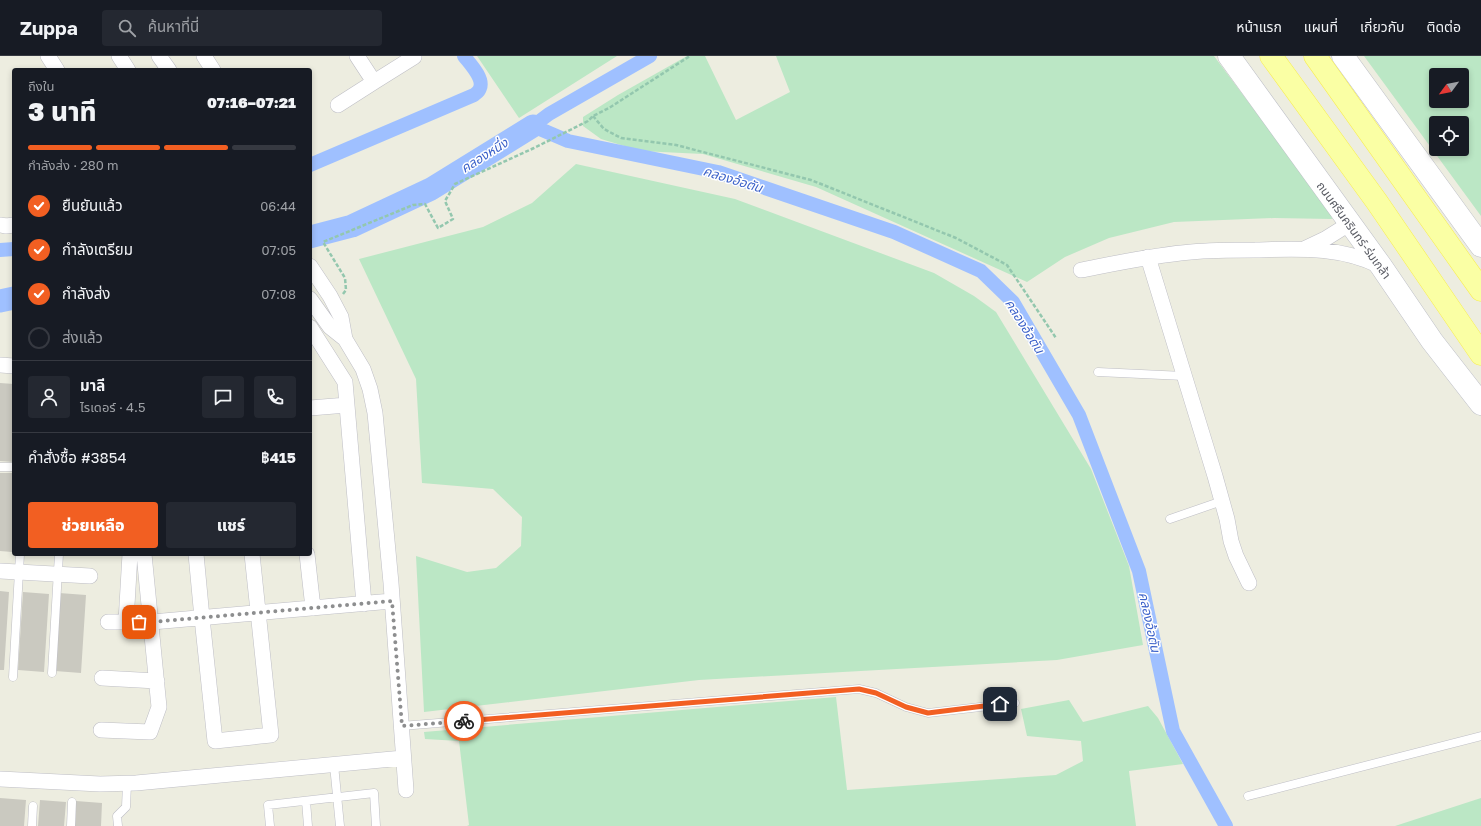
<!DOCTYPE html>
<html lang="th">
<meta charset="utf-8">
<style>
:root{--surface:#171b24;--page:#242831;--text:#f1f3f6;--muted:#9ea1a6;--line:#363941;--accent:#f25f22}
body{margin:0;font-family:"Golos Text","Noto Sans Thai",sans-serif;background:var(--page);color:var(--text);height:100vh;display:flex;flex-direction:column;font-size:15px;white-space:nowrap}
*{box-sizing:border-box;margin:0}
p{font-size:13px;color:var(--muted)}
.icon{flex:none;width:22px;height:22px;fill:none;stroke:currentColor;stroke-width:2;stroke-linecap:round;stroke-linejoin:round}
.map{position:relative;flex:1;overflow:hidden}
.panel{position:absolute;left:12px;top:12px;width:300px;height:488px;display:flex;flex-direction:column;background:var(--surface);border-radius:4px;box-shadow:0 2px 6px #0003}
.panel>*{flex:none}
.needle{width:26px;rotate:238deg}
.controls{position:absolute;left:1429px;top:12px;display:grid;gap:8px}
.controls a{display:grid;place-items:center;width:40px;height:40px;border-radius:4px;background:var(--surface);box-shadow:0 2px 6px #0003;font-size:20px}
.pin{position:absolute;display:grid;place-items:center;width:34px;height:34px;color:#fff;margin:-17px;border-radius:8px;box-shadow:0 2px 6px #0006}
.courier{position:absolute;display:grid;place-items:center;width:40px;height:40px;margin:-20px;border:3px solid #f25f22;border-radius:50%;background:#fff;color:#222;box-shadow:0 1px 5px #0007}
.head em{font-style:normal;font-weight:800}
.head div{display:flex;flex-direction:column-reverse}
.head{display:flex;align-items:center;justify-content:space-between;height:68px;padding:0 16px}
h1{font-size:26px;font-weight:800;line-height:30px}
.bar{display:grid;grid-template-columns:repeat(4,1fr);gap:6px 4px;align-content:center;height:48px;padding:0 16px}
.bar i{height:5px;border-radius:3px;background:var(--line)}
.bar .active{background:var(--accent)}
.bar p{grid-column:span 4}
.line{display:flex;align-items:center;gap:10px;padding:0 16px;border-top:1px solid var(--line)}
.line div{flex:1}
.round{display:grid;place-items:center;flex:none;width:42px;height:42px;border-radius:4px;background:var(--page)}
ol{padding:0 16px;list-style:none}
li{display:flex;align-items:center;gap:12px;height:44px}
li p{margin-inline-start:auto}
li .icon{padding:4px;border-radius:50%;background:var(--accent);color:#fff;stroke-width:4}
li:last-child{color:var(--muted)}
li i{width:22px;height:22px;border:2px solid var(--line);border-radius:50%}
.action{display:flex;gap:8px;margin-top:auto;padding:8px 16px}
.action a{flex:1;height:46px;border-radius:4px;background:var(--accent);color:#fff;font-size:16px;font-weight:800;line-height:46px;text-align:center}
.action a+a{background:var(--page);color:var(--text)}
header{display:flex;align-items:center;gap:24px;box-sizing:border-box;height:56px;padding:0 20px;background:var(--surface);border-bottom:1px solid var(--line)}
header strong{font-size:19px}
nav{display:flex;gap:22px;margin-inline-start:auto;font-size:14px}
.search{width:280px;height:36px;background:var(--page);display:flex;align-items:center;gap:10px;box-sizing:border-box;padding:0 14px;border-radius:4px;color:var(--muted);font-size:15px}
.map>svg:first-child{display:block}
.green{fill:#bbe7c5;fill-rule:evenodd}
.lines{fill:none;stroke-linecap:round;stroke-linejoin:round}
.canal{stroke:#9fc0ff;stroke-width:14}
.river{stroke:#9fc0ff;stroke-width:23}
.building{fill:#cac9c0}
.lane-casing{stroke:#bebec5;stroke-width:9}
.street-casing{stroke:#bebec5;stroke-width:16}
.secondary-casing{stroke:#bdbfc7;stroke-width:23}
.primary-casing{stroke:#f9ee4e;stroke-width:23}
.path{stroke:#93c7ae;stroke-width:2.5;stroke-dasharray:4 2;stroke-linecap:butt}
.lane{stroke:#fff;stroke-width:8}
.street{stroke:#fff;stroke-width:15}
.secondary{stroke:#fff;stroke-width:22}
.primary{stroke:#faffa4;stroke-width:22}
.done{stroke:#8d8e8f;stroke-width:4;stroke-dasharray:0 7.2}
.route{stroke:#f25f22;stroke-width:5}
.labels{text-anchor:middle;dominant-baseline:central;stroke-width:3;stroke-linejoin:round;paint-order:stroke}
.street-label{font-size:12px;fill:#595b63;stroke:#fff}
.water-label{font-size:13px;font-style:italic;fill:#3b61c9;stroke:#fff}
</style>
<header>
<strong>Zuppa</strong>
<div class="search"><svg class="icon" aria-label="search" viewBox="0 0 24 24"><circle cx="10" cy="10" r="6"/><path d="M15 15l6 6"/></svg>ค้นหาที่นี่</div>
<nav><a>หน้าแรก</a><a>แผนที่</a><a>เกี่ยวกับ</a><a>ติดต่อ</a></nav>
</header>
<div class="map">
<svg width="1481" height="770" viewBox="0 0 1481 770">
<rect width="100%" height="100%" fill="#edede0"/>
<!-- green -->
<path class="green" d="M477,0H617L519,62Z
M687,0H705L736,64L790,36L776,0H1214L1331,157L1332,163L1274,162L1174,166L1109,182L1065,201L1027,226L816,131L703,98L641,95L601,83L583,70V61L618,39Z
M1364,0H1481V160ZM1436,19H1462V45H1436ZM1436,67H1462V93H1436Z
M576,108L735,143L934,217L974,240L996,256L1091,413L1129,510L1143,589L1057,604L699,624L424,656L416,500L467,516L496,512L521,490L522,461L493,433L422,427L416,323L359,203L483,171L532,147Z
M836,641L847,734L1056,719L1083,705L1081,685L1027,680L1021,653L1069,644L1083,666L1148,650L1158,662L1183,708L1129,715L1136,770H467L469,769L459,685L425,683L424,676Z
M1481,742V770H1395Z"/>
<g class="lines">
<!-- canal -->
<path class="canal" d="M533,70L568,85L718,116L894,176L981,215L1013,246L1079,359L1139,515L1173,675L1226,770
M533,70L549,58L650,0
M310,109L474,39C476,37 479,36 480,32C484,22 470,8 464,0
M0,194L14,193"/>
<!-- river -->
<path class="river" d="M310,181L352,170L431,133L533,70
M0,245L14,242"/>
</g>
<!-- building -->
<path class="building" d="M0,327L14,328V406L0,405Z
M0,417H14V457L12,496L0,495Z
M0,535L9,536L4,614H0Z
M23,536L49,538L44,616L18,614Z
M59,537L86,539L81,617L55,615Z
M0,742L26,744L24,770H0Z
M40,744L66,746L64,770H38Z
M76,745L102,747L101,770H75Z"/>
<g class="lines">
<defs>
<path id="lane" d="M1098,316L1184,320
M0,411H14
M1170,463L1222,445
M52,617L59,498
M13,621L20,498
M401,670L859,633L876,637L906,651L928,657L1015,647
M334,709L340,770
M1248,740L1481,680
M306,745L308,770
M32,770L33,750
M71,770L72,746
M118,770L117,760L126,751L127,728
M270,770L268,749L374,737L376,770"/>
<path id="street" d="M48,0L57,14
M119,0L128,14
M159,0L169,14
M204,0L213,14
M374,26L414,1
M338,49L374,26L357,0
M0,169L6,170L14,169
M1306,192L1325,183L1349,168
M1148,201L1215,420L1227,463L1231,485L1236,500L1249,527
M310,210L330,240L341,261L345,283L363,313L370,333L375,357L391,527L406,734
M1081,214C1117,207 1154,199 1191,196C1212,194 1234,194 1255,194C1299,193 1339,190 1380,210
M310,243L330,271L345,283
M310,271L345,326L364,548
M0,309L14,310
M310,352L347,349
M196,498L202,562L215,685L271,679L252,498
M307,498L313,552
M0,515L90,520
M108,566H152L392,545
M126,566L130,498
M102,622L157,625
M101,674L150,676L159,651L144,498
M0,723L100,728L136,727L403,702"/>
<path id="secondary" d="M1229,0L1381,210L1432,285L1481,348
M1343,0L1481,190"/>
<path id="primary" d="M1271,0L1377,146L1481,298
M1315,0L1481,234"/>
</defs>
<!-- lane casing -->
<use href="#lane" class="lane-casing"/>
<!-- street casing -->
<use href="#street" class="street-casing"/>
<!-- secondary casing -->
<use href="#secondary" class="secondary-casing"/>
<!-- primary casing -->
<use href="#primary" class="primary-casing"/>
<!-- path -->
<path class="path" d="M593,60L604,73L621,82L676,89L811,124L956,182L1007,209L1056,282
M343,238L346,234L345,222L323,186L413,149L425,148L438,172L453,163L445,145L455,128L534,92L588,65L593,60L609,52L690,0"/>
<!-- lane -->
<use href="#lane" class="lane"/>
<!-- street -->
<use href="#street" class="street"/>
<!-- secondary -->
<use href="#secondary" class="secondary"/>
<!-- primary -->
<use href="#primary" class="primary"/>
</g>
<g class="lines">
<!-- done -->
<path class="done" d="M139,566H152L392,545L402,670L464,665"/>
<!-- route -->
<path class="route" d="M464,665L859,633L876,637L906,651L928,657L1000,648"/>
</g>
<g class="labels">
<!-- street labels -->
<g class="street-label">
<text transform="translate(1354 174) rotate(54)">ถนนศรีนครินทร์-ร่มเกล้า</text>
</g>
<!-- water labels -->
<g class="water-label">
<text transform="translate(484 99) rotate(-32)">คลองหนึ่ง</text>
<text transform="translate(733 123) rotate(17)">คลองอ้อตัน</text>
<text transform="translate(1025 270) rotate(58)">คลองอ้อตัน</text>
<text transform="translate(1150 566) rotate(78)">คลองอ้อตัน</text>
</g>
</g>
</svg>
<div class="controls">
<a><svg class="needle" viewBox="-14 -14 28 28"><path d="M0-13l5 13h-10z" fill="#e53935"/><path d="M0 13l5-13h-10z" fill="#9ea1a6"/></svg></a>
<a><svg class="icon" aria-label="locate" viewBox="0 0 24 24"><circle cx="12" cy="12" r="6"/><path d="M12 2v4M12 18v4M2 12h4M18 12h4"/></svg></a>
</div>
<div class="pin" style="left:139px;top:566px;background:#ea580c"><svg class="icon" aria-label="bag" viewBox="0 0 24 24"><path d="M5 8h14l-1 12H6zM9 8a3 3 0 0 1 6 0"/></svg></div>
<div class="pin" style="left:1000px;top:648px;background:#1f2937"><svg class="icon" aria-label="home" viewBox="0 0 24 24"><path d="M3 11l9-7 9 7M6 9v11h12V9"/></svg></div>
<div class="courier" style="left:464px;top:665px"><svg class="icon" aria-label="bike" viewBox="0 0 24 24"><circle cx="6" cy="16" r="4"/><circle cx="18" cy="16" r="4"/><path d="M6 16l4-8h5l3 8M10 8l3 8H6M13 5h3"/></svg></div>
<section class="panel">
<div class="head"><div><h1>3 นาที</h1><p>ถึงใน</p></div><em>07:16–07:21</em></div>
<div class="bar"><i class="active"></i><i class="active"></i><i class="active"></i><i></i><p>กำลังส่ง · 280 m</p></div>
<ol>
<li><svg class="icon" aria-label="check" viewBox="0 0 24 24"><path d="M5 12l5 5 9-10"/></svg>ยืนยันแล้ว<p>06:44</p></li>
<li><svg class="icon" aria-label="check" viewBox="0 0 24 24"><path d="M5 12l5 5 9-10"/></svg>กำลังเตรียม<p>07:05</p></li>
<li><svg class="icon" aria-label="check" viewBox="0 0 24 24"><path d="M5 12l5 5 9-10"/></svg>กำลังส่ง<p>07:08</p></li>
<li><i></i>ส่งแล้ว</li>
</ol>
<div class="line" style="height:72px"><a class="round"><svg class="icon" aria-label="person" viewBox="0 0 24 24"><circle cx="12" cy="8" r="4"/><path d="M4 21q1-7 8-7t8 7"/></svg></a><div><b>มาลี</b><p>ไรเดอร์ · 4.5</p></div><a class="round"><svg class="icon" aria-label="chat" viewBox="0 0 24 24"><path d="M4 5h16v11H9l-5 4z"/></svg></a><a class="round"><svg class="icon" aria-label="phone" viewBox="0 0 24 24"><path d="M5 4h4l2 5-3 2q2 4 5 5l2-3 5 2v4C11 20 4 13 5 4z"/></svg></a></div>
<div class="line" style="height:52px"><div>คำสั่งซื้อ #3854</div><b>฿415</b></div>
<div class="action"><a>ช่วยเหลือ</a><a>แชร์</a></div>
</section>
</div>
